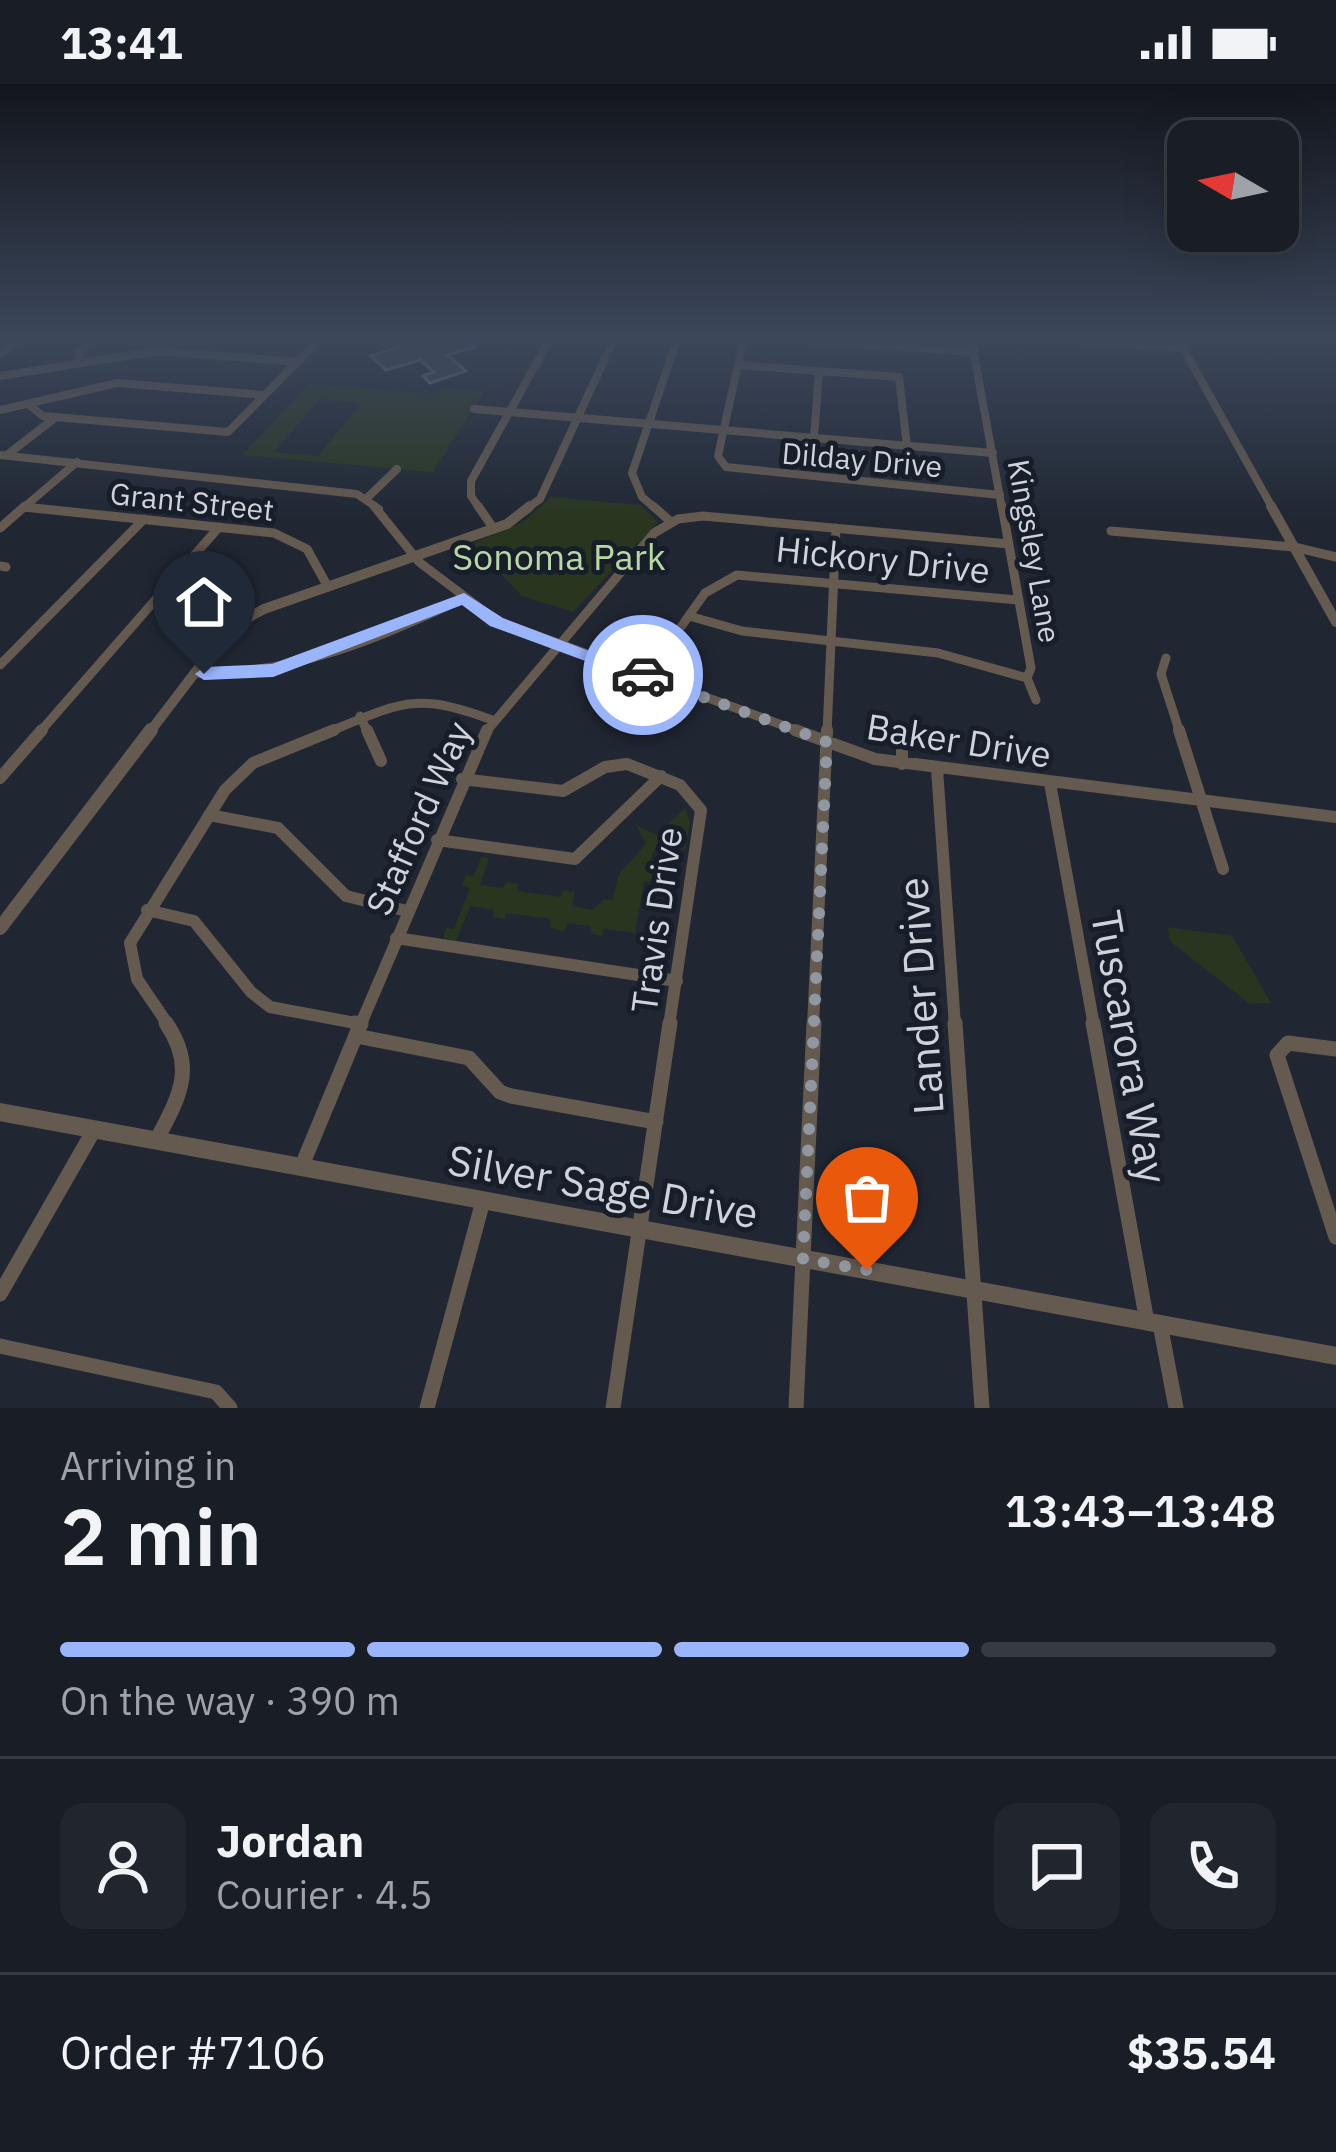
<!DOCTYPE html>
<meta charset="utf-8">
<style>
:root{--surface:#181d26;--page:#21262e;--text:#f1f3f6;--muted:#9fa2a7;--line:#363b43;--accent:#9bb5fd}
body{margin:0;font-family:"IBM Plex Sans",sans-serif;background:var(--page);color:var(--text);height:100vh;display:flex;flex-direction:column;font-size:45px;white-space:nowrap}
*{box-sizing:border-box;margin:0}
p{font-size:39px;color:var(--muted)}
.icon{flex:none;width:66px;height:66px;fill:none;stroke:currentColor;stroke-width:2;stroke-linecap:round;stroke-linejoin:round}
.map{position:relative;height:1324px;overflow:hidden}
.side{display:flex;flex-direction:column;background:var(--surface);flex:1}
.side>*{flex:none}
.needle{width:78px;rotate:279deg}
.buttons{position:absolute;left:1167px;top:36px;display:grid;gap:24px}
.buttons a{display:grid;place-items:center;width:132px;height:132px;border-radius:24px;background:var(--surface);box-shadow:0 12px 48px #0002,0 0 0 3px var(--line);font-size:60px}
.pin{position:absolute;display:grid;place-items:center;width:102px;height:102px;color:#fff;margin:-123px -51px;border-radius:50% 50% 50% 0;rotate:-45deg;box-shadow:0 0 12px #0007}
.pin .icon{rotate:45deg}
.courier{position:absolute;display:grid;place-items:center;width:120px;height:120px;margin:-60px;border:9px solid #9bb5fd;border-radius:50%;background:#fff;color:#222;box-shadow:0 3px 15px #0007}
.headline em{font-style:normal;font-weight:600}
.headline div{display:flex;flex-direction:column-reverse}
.headline{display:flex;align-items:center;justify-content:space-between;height:204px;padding:0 60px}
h1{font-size:78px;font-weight:600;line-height:90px}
.bar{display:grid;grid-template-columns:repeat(4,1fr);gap:18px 12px;align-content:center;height:144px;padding:0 60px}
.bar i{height:15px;border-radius:9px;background:var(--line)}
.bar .active{background:var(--accent)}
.bar p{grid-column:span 4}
.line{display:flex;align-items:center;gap:30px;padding:0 60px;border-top:3px solid var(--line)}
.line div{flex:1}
.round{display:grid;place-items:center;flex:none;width:126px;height:126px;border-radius:24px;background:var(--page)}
.status{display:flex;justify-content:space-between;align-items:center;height:84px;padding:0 60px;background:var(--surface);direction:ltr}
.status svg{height:33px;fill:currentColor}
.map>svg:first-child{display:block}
.green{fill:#28361f;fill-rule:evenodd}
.building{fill:#3c4450;stroke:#6e7785;stroke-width:3}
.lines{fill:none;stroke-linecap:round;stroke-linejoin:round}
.minor-far3{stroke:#655a4f;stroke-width:8}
.minor-far2{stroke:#655a4f;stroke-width:9}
.minor-far1{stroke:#655a4f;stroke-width:12}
.minor{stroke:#655a4f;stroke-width:15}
.tertiary-far3{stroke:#655a4f;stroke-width:8}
.tertiary-far2{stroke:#655a4f;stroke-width:10}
.tertiary-far1{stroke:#655a4f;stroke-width:14}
.tertiary{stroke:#655a4f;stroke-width:18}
.route{fill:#9bb5fd}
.done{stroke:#9197a0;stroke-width:12;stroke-dasharray:0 21.6}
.labels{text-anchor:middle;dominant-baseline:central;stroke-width:10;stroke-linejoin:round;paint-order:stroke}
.far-street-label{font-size:30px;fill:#ced3db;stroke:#171e29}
.park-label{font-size:36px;fill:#b7d7a3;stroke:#171e29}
.street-label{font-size:36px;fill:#ced3db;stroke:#171e29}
.near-street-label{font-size:42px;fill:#ced3db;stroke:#171e29}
</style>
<div class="status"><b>13:41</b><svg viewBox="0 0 49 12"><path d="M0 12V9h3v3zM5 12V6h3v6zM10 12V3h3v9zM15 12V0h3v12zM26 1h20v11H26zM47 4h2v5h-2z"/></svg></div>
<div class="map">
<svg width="1336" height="1324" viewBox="0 0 1336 1324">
<rect width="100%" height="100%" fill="#202733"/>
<!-- green -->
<path class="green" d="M309,300L436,310L441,304L484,307L433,388L242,371ZM320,315L361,319L318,372L274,368Z
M551,413L640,421L658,438L573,528L522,512L472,460L523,438Z
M685,724L690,737L685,766L656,762L647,785L653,786L651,797H644L635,849L604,845L602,852L592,850L590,842L567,839L564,848L550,843L551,835L507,829L505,835L493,833L494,826L470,822L456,857L443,854L446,844L454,845L470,804L462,802L466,792H474L481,773L489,774L480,801L503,804L506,798L518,800L517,807L561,813L563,806L575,808L572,822L593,826L604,815L612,816L619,790L646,760L636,741L657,751Z
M1167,843L1232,852L1271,919L1250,920L1171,858Z"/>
<!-- building -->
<path class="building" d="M388,253H462L474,263L447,271L466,287L430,299L423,292L434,288L420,276L386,286L371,272L399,263Z"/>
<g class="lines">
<!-- minor-far3 -->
<path class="minor-far3" d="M744,253L718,372L726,383L1000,411
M753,253L974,268
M971,253L1002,425
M79,276V267L96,253
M738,281L899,293L907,362
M0,292L158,267L298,278
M28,320L43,332L228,348L322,253
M474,325L993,369
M0,326L117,299L264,311
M814,354L819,287
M0,371L357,410L379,425
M7,371L56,333
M367,414L397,385
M24,423L45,425
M22,425L77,378
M480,425L471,412V397L551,253
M656,425L642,413L632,389L678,253"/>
<!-- minor-far2 -->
<path class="minor-far2" d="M374,422L419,478L497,537L804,649
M478,422L494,445
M653,422L671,438
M1002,422L1031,584L1027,594L1036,616
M24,423L274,449L307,465L328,503
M0,444L25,422
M1111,447L1294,463L1336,473
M0,482L6,483
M689,532L742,547L938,569L1027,594
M1166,574L1161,590L1180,649
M0,581L144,435
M194,589C290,592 379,555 464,514
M646,592L705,509L737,491L1019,516
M360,632L368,649
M39,649L219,443
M326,649C402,618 416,607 495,637
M485,649L654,449L678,435L703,432L1009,460
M827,649L836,444"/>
<!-- minor-far1 -->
<path class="minor-far1" d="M367,646L381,677
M795,646L875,675L1336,733
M1179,646L1223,785
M902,650V680
M937,685L955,942
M0,694L42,646
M462,695L563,707L605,683L627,680L680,701L701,726L669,942
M1050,699L1094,942
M209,731L278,744L346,812L407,827
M437,756L575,775L661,692
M147,826L194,837L251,908L270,923L361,940
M396,854L677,897
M169,942L137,895L130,859L225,706L253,679L334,646
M360,942L487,646
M813,942L827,646"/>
<!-- minor -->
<path class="minor" d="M355,939L361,940
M955,939L982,1324
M1093,939L1147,1238
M356,952L469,974L500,1008L511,1012L656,1038
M1336,965L1288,959L1277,971L1336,1153
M156,1057C179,1013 197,984 166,939
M301,1084L361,939
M0,1210L94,1046
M1160,1240L1176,1324
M0,1262L216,1308L230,1324
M427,1324L483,1117
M613,1324L670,939
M796,1324L814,939"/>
<!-- tertiary-far3 -->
<path class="tertiary-far3" d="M1028,253L1183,264
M1177,253L1273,425
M0,270L26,253
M526,425L540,415L615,253"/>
<!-- tertiary-far2 -->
<path class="tertiary-far2" d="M1271,422L1336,538
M149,649L229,544L264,525L507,440L530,422"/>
<!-- tertiary-far1 -->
<path class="tertiary-far1" d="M0,844L151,646"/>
<!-- tertiary -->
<path class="tertiary" d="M0,1028L1336,1272"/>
</g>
<!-- sky -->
<linearGradient id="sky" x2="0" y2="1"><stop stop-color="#12151c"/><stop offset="0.58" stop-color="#3c475b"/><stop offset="1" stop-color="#3c475b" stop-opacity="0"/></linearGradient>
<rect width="1336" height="438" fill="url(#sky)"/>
<!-- route -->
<path class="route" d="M464,509L503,534L652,591L637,596L490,542L462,521L273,593L204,596L195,590L204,583L272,580Z"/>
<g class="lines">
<!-- done -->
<path class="done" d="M643,591L827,658L803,1175L867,1186"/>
</g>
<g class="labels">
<!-- far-street labels -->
<g class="far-street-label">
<text transform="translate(862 375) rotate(5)">Dilday Drive</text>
<text transform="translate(192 417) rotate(6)">Grant Street</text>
<text transform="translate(1035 467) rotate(80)">Kingsley Lane</text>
</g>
<!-- park labels -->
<g class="park-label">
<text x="559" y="472">Sonoma Park</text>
</g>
<!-- street labels -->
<g class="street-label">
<text transform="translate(883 475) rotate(6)">Hickory Drive</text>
<text transform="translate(959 656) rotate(9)">Baker Drive</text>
<text transform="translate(418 734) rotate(-66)">Stafford Way</text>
<text transform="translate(656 836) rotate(-82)">Travis Drive</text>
</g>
<!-- near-street labels -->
<g class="near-street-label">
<text transform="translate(920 912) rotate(-94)">Lander Drive</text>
<text transform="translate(1130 963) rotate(80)">Tuscarora Way</text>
<text transform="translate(603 1102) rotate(10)">Silver Sage Drive</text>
</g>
</g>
</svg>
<div class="buttons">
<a><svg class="needle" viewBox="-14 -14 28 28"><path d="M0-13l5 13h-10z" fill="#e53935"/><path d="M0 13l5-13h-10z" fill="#9fa2a7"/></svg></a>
</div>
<div class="pin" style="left:867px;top:1186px;background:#ea580c"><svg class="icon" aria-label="bag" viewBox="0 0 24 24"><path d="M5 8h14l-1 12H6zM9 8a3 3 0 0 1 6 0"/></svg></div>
<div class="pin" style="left:204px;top:590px;background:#1f2937"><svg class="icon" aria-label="home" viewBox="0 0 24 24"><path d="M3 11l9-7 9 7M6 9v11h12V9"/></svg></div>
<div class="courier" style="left:643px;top:591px"><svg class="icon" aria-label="car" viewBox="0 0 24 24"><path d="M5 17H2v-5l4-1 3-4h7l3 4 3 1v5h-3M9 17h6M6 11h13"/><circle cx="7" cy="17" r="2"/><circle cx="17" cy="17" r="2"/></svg></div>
</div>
<section class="side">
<div class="headline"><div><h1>2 min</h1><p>Arriving in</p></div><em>13:43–13:48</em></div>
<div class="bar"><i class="active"></i><i class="active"></i><i class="active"></i><i></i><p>On the way · 390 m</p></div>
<div class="line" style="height:216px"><a class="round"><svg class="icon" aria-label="person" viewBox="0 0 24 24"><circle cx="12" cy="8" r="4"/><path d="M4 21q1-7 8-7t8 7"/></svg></a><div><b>Jordan</b><p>Courier · 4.5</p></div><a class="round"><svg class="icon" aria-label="chat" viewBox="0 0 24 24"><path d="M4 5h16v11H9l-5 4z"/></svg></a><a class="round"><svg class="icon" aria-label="phone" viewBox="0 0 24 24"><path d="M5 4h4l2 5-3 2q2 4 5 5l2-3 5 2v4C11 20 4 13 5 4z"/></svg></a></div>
<div class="line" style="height:156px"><div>Order #7106</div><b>$35.54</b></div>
</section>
